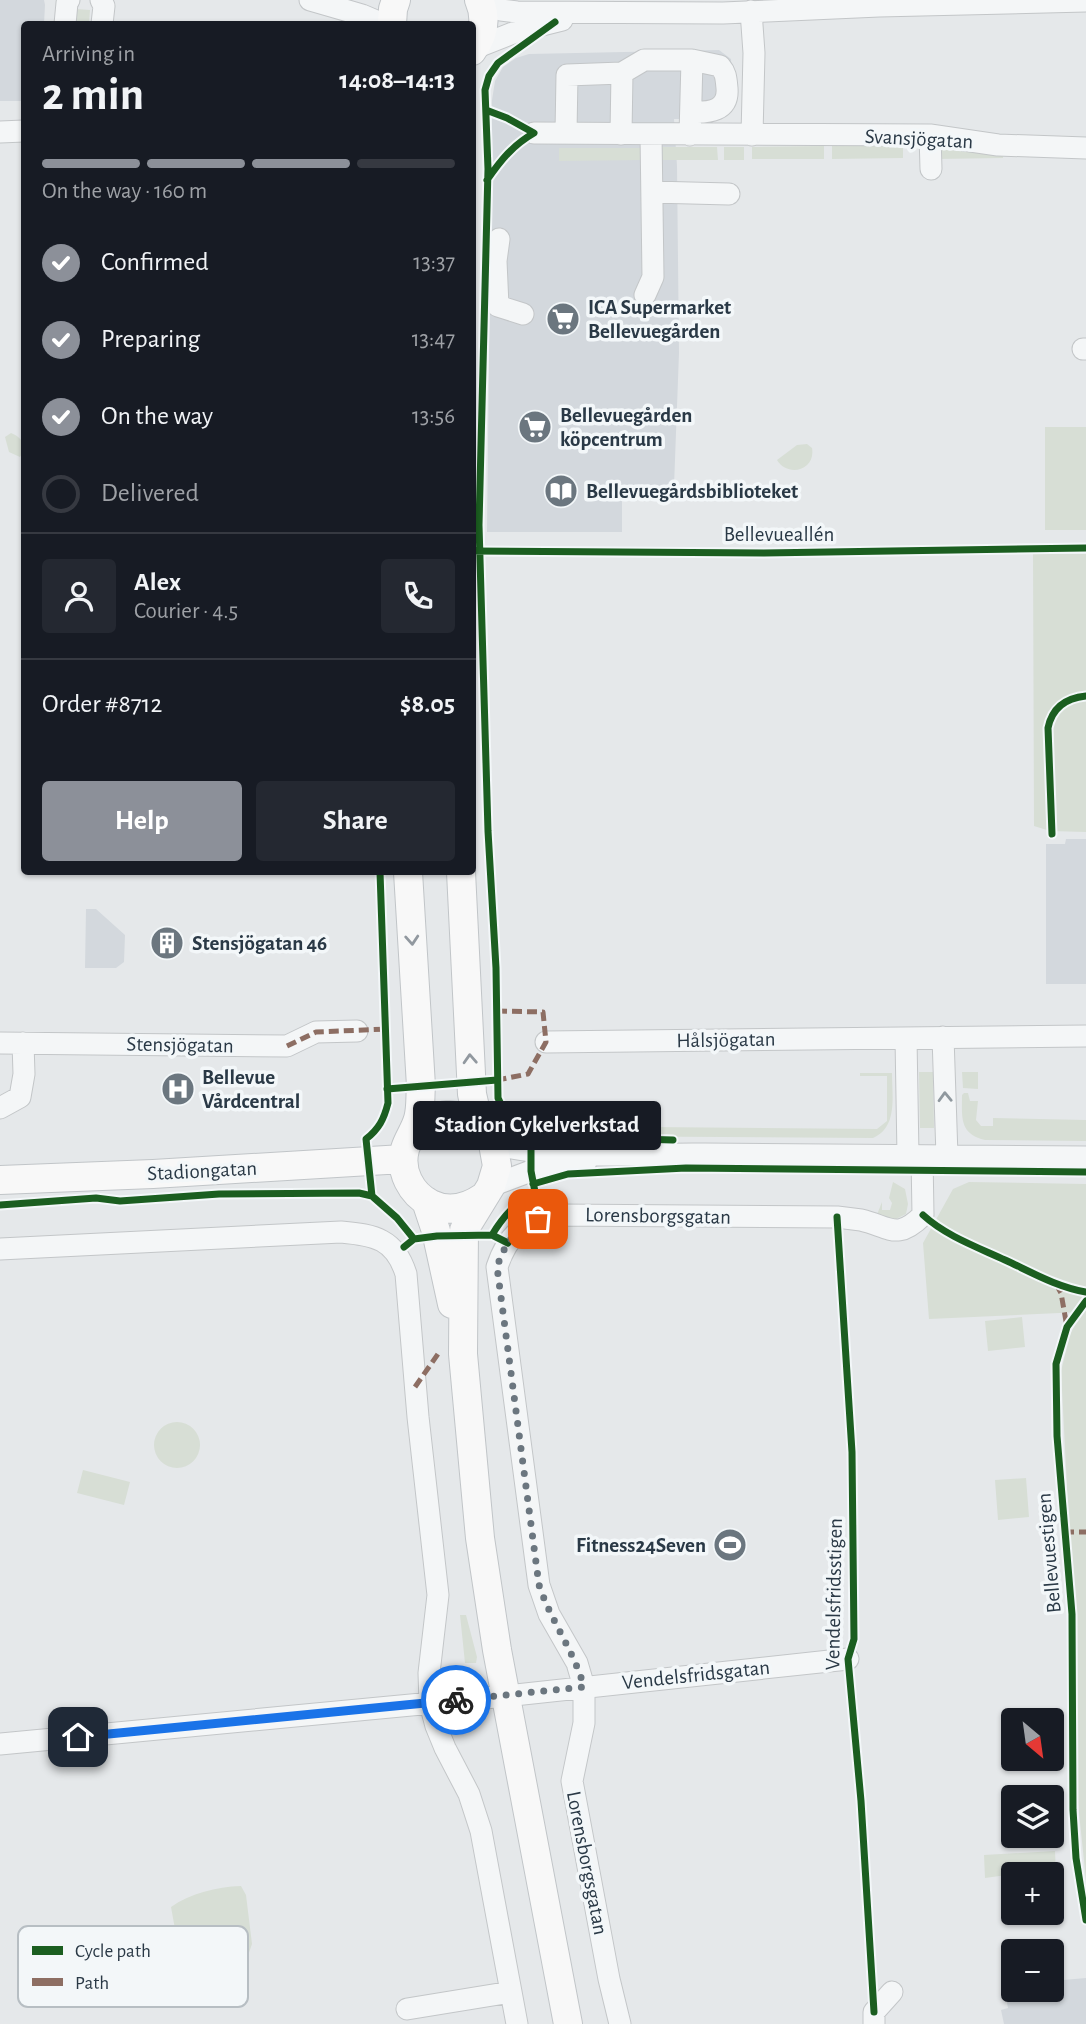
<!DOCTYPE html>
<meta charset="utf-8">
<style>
:root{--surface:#171b24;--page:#242831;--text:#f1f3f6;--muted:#9ea1a6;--line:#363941;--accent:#8c9099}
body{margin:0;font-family:"Alegreya Sans",sans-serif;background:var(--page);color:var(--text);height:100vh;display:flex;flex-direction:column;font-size:26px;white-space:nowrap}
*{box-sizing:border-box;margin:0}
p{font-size:23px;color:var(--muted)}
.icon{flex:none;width:38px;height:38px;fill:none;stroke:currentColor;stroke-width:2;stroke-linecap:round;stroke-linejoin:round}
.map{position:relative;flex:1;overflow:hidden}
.drawer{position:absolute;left:21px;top:21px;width:455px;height:854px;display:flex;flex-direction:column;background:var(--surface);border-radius:7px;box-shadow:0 2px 5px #0004}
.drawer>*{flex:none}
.needle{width:46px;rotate:151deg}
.fabs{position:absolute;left:1001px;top:1708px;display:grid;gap:14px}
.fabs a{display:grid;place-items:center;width:63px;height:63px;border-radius:7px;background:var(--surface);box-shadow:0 2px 5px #0004;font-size:35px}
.pin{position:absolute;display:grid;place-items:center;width:60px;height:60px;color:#fff;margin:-30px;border-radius:14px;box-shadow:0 4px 10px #0006}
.courier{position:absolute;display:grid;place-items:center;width:70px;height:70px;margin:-35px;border:5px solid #1a73e8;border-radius:50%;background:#fff;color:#222;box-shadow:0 2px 9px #0007}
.bubble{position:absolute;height:49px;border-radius:7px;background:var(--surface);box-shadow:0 2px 5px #0004;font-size:23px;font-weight:700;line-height:49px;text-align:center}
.summary em{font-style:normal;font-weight:700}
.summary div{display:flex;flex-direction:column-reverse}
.summary{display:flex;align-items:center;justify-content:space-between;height:119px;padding:0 21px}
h1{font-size:46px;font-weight:700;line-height:52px}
.bar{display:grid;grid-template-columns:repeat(4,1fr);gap:10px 7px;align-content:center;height:84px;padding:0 21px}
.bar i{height:9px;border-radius:5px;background:var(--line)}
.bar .on{background:var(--accent)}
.bar p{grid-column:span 4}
.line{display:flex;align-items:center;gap:18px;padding:0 21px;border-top:2px solid var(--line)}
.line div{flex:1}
.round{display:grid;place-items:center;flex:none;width:74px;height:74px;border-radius:7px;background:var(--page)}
ol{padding:0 21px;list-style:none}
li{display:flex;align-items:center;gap:21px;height:77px}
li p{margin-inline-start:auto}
li .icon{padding:7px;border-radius:50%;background:var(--accent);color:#fff;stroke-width:4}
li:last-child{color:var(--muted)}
li i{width:38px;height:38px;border:4px solid var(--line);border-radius:50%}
.button{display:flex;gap:14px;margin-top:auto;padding:14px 21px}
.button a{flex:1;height:80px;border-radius:7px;background:var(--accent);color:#fff;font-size:28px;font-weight:700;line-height:80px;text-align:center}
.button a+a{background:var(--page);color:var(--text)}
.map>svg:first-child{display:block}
.built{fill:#d3d8dd}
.green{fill:#d7ded5}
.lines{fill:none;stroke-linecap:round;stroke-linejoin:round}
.minor-casing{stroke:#c3c6c8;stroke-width:23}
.major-casing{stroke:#c1c5c8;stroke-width:30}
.minor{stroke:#f4f6f7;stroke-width:21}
.major{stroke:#f8f8f8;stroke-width:28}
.quiet{stroke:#8d6e63;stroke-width:5;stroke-dasharray:10 5;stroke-linecap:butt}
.cycleway-casing{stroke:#f3f7f9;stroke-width:11}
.cycleway{stroke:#1b5e20;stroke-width:7}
.oneway{stroke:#91989f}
.oneway2{stroke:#8f989e}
.done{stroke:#6b767f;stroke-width:7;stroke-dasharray:0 12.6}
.route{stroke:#1a73e8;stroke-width:9}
.labels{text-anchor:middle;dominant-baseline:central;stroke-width:7;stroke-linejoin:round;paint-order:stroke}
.street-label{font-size:21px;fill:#2a3946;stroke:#f3f7f9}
.poi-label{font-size:21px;font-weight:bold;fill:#2a3946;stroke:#f3f7f9;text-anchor:start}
.key{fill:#f3f7f9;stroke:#b7bec3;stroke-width:2}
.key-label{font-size:19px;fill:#2a3946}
</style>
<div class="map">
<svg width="1086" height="2024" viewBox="0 0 1086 2024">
<rect width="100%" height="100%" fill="#e5e8ea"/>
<!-- built -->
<path class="built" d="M0,0H44L45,5L44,24H24V101H0Z
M719,50L731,59L733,103L717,119H674L677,166L679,353L674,486L622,488V532H487L492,100L495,81L503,67L516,58L529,54Z
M1066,839H1086V984H1046V844H1065Z
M86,909H96L125,935L124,962L116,968H85Z
M1086,1978V2024H1004L1001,2010L1008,2008L1004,1987L1013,1986V1990H1052V1981Z"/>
<!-- green -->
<path class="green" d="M76,9L90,10L89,24H74Z
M824,146V159H752V147Z
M832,146H903V158L832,159Z
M662,147H717L718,160H661Z
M724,147H744V160H724Z
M559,148H644L645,160L559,161Z
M936,148L1003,156V158L936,159Z
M1045,427H1086V530H1045Z
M11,433C22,437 27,446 20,457L9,452L5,437Z
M807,444L812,448C816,470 788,478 777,460L797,445Z
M1033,554H1086V832L1050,831L1034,826Z
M919,1072H933L934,1128H920Z
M962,1072H978V1089L963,1088Z
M860,1073H892C892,1096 898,1127 873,1138L555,1136C538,1134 522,1130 512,1117L515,1108L524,1122L535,1126L877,1129L887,1121V1076H860Z
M964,1093H968L970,1101H978L976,1120L981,1126H993V1118L1086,1120V1141L985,1140C959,1134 962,1117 962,1095Z
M893,1182L905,1189L908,1204L906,1214L892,1221L876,1217L882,1202V1210H890L892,1203L889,1198Z
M969,1182L1086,1184V1880L1078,1803L1077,1618L1069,1526L1061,1371L1070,1335L1081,1312L929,1319L923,1243L953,1189Z
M1022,1317L1025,1347L988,1351L985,1321Z
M154 1445a23 23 0 1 1 46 0a23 23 0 1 1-46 0Z
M83,1470L130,1482L124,1505L77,1493Z
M1026,1478L1029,1517L998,1520L995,1480Z
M460,1615H466L477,1657L476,1663H465Z
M1055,1851L1056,1874L1036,1871L985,1878L984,1855Z
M241,1886L246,1895L252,1944L242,1973L223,1984L190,1983L179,1951L171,1907C191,1893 216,1887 241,1886Z"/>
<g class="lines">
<defs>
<path id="minor" d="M101,0L104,6L102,24
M310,0L362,15L383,24
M483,0L501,10L517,12L723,13L879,6L1086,1
M751,11L754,53L752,135
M65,24L67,3L69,0
M475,48L518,31L562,20
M622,73L644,60H692L690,135
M691,112C709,113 729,111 727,88C726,78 726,73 720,66L692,60
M0,132L24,131
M534,133L930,135L998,145L1086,148
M566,133L567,75L622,73L621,134
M930,135L931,169
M652,192L729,194
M499,239L496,261L498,306L523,314
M645,295L653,277L651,134
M1083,349H1086
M943,1037L947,1156
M906,1038L908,1156
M546,1042L1086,1036
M0,1043L287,1046L316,1032L357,1031
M0,1108L20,1097L24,1074L23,1043
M493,1144C561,1161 634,1153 704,1154C831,1155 959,1156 1086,1157
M491,1186L531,1171L586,1162
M0,1249L341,1232C375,1235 395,1239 406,1274L418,1417L438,1595L429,1673L430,1703L436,1726L445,1748L469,1794L481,1831L517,2024
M0,1744L506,1696L848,1659
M407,2009L511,1992
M620,2024L609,1979L572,1781L584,1723V1687L577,1663L549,1614L539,1585L497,1267C508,1234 523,1222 557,1215L837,1217C845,1218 853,1219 861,1220C890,1227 897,1241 923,1215L922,1156
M874,2024V2012L892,1992"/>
<path id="major" d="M392,24L393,9L396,0
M472,51C484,35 487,18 479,0
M408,872L421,1086C420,1097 421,1109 418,1119C415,1130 408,1139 405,1149C399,1171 411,1194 431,1204C449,1213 467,1208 483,1197
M461,872L472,1094L477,1116L493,1144L497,1166L491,1186L464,1230L463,1354L480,1538L497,1650L568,2024
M414,1130C439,1112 455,1110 481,1126
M0,1180L153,1174L403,1159
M426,1201L436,1231L452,1304"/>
</defs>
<!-- minor casing -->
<use href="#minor" class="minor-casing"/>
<!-- major casing -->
<use href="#major" class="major-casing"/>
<!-- minor -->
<use href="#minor" class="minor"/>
<!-- major -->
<use href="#major" class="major"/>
<!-- quiet -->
<path class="quiet" d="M497,1011L543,1012L546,1042L528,1074L497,1080
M287,1046L316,1032L387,1029
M1056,1284L1061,1293L1067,1327
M415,1387L438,1354
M1064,1532H1086"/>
<defs>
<path id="cycleway" d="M555,22L498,63L489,76L485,90L488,169L479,525L488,831L496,968L498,1098C506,1116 513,1128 531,1136L673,1140
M486,110L507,118L534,133C513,145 501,160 487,180
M472,551L764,553L1086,548
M1052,834L1048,728C1052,708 1066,698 1086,696
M380,872L388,1103C384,1119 379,1129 366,1139L372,1196L397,1218L414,1239
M387,1089L497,1080
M533,1184L568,1174L686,1168L1086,1172
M0,1205L96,1198L120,1201L219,1194L359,1193L372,1196
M923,1215C946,1236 977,1247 1005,1260C1031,1272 1057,1287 1086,1292
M837,1217L852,1452L854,1639L848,1659L861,1801L874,2012
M492,1235C504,1215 515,1204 535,1192L531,1171V1136
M404,1247L414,1239L437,1236L492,1235L508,1243
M1086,1301L1067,1327L1056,1364L1057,1436L1072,1614L1073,1810L1076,1858L1086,1920"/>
</defs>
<!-- cycleway casing -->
<use href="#cycleway" class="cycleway-casing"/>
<!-- cycleway -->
<use href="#cycleway" class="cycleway"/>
</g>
<!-- one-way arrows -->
<defs><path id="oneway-chevron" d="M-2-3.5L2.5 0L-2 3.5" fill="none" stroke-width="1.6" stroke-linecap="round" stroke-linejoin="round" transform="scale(1.75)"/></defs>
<g class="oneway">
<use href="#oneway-chevron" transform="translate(412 940) rotate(86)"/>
<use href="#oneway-chevron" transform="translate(470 1059) rotate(-93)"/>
</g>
<use class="oneway2" href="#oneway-chevron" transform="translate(945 1097) rotate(-92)"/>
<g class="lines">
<!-- done -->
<path class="done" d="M456,1700L584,1687C574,1651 551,1621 539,1585L497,1267C505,1243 515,1230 538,1219"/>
<!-- route -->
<path class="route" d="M78,1737L456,1700"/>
</g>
<!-- icons -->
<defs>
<symbol id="supermarket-disc" viewBox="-11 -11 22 22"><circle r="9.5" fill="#6b767f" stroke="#f3f7f9"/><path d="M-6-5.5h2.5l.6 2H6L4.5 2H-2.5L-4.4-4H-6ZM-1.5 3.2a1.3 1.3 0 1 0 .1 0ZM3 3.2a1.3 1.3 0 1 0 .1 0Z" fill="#fff"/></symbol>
<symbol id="library-disc" viewBox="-11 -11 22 22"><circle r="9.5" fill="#6b767f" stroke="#f3f7f9"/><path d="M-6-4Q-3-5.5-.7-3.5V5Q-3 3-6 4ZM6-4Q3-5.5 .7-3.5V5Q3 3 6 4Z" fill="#fff"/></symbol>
<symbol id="building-disc" viewBox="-11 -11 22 22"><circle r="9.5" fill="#6b767f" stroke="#f3f7f9"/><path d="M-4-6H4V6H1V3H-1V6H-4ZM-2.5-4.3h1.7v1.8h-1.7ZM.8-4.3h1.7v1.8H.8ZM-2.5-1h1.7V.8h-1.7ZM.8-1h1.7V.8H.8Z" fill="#fff"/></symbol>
<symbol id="hospital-disc" viewBox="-11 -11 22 22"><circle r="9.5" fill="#6b767f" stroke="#f3f7f9"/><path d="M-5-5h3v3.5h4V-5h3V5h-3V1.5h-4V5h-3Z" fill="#fff"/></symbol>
<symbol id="stadium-disc" viewBox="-11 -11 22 22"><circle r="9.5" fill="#6b767f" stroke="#f3f7f9"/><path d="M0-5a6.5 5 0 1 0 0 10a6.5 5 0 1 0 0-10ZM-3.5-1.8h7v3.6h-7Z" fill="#fff"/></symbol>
</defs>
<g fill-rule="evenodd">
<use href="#supermarket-disc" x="544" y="300" width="38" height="38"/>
<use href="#supermarket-disc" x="516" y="408" width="38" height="38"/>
<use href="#library-disc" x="542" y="472" width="38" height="38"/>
<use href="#building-disc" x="148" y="924" width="38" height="38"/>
<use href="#hospital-disc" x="159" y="1070" width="38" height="38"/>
<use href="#stadium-disc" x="711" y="1526" width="38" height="38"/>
</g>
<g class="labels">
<!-- street labels -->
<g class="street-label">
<text transform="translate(919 139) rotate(3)">Svansjögatan</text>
<text x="779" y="534">Bellevueallén</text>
<text transform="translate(726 1040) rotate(-1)">Hålsjögatan</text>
<text transform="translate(180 1045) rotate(1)">Stensjögatan</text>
<text transform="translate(202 1171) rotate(-3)">Stadiongatan</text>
<text transform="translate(658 1216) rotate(1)">Lorensborgsgatan</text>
<text transform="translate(1049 1553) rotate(-95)">Bellevuestigen</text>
<text transform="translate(834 1594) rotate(-89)">Vendelsfridsstigen</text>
<text transform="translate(696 1675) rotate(-6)">Vendelsfridsgatan</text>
<text transform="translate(587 1863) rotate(79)">Lorensborgsgatan</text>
</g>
<!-- poi labels -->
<g class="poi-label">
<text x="588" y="307">ICA Supermarket<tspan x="588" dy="24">Bellevuegården</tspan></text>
<text x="560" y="415">Bellevuegården<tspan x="560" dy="24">köpcentrum</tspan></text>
<text x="586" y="491">Bellevuegårdsbiblioteket</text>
<text x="192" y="943">Stensjögatan 46</text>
<text x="202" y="1077">Bellevue<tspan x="202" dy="24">Vårdcentral</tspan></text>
<text x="706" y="1545" text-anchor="end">Fitness24Seven</text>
</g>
</g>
<!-- legend -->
<rect x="18" y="1926" width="230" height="81" rx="10" class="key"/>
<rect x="32" y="1946" width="31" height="9" fill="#1b5e20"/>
<rect x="32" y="1978" width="31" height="8" fill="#8d6e63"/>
<g class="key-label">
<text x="75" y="1957">Cycle path</text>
<text x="75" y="1989">Path</text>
</g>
</svg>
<div class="fabs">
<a><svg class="needle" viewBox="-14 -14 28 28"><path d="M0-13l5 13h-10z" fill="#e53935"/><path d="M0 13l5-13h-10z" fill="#9ea1a6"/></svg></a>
<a><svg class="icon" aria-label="layers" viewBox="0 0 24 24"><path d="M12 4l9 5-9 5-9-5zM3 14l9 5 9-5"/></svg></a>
<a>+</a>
<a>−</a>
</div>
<div class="pin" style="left:538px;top:1219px;background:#ea580c"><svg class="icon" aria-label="bag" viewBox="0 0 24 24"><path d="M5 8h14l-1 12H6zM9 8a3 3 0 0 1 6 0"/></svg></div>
<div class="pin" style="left:78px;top:1737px;background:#1f2937"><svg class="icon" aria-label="home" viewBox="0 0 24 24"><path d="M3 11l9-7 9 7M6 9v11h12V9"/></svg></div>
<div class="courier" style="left:456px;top:1700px"><svg class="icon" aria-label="bike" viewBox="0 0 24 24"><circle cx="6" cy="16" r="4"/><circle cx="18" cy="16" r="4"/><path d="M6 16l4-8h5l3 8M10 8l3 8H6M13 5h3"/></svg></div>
<div class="bubble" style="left:413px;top:1101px;width:248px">Stadion Cykelverkstad</div>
<section class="drawer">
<div class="summary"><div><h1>2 min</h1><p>Arriving in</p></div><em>14:08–14:13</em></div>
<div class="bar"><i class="on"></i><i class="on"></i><i class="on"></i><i></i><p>On the way · 160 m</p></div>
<ol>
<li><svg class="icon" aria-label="check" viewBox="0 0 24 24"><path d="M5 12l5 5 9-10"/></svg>Confirmed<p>13:37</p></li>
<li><svg class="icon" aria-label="check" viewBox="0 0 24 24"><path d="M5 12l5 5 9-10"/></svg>Preparing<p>13:47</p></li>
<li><svg class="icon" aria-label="check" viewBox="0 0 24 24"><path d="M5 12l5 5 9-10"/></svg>On the way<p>13:56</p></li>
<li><i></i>Delivered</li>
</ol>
<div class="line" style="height:126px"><a class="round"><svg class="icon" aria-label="person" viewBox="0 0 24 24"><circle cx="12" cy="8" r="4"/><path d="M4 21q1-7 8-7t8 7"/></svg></a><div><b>Alex</b><p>Courier · 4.5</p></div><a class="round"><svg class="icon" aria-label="phone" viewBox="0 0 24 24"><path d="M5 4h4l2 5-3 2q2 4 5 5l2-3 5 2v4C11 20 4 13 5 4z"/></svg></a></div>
<div class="line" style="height:91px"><div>Order #8712</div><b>$8.05</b></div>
<div class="button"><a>Help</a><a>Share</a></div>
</section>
</div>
